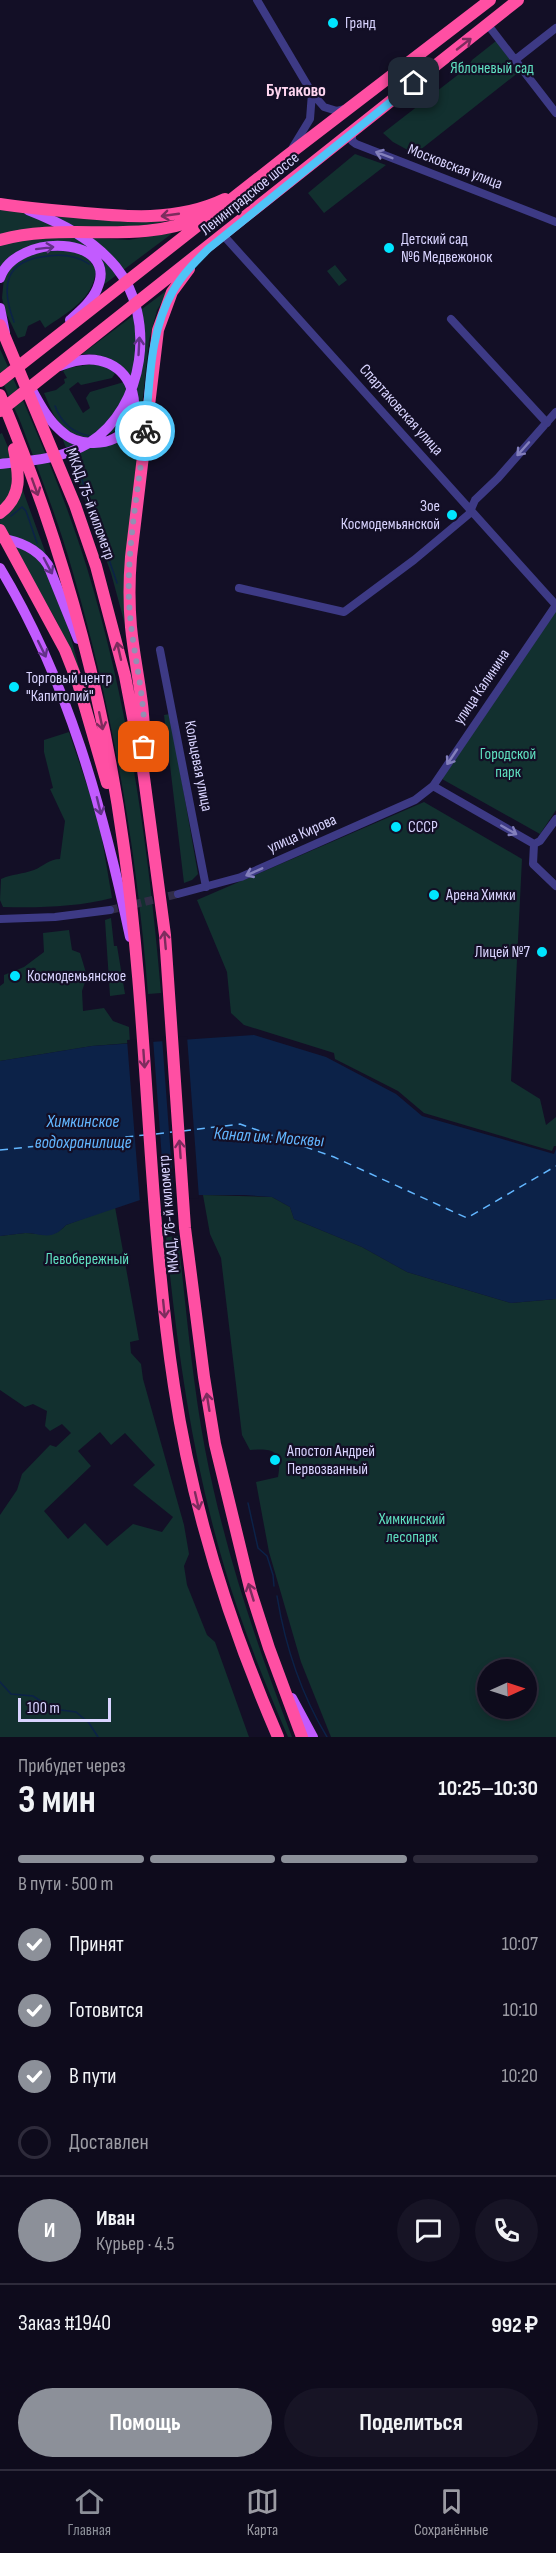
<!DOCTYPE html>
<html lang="ru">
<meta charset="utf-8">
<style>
:root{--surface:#0e0b1c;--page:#171425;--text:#f1f3f6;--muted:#9b9ba3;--line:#2e2b3b;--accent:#8c9099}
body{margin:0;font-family:"Sofia Sans Condensed",sans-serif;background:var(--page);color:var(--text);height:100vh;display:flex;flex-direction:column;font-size:22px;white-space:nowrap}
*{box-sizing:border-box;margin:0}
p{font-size:20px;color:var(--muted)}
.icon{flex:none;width:33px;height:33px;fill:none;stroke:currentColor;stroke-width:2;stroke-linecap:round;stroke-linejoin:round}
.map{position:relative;height:1737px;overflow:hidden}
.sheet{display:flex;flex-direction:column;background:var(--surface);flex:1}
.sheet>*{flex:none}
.needle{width:39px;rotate:87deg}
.buttons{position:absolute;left:477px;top:1659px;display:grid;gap:12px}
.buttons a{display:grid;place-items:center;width:60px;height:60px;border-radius:50%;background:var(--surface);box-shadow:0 3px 9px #0003,0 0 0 2px var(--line);font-size:30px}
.scale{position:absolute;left:18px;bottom:15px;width:93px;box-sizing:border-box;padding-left:6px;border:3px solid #d9d4ff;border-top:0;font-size:16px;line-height:21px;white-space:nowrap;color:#d9d4ff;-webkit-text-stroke:4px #130f26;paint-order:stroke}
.pin{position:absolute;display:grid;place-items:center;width:51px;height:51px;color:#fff;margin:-26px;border-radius:12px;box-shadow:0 3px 9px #0006}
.courier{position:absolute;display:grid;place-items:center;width:60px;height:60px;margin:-30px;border:4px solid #4fc3f7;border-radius:50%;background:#fff;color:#222;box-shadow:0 2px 8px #0007}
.headline em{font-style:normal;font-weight:700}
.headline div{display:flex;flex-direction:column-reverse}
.headline{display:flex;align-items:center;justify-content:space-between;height:102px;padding:0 18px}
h1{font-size:39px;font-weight:700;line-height:45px}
.bar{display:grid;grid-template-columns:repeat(4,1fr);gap:9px 6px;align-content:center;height:72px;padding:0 18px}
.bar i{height:8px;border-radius:4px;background:var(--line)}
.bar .on{background:var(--accent)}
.bar p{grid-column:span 4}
.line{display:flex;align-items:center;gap:15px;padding:0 18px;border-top:2px solid var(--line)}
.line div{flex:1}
.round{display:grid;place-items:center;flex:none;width:63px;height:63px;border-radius:32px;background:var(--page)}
ol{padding:0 18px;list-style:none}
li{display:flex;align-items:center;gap:18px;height:66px}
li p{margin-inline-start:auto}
li .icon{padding:6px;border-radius:50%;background:var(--accent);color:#fff;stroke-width:4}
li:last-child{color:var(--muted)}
li i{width:33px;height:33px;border:3px solid var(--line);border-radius:50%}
.button{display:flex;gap:12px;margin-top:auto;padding:12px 18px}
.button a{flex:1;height:69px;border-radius:36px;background:var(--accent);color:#fff;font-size:24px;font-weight:700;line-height:69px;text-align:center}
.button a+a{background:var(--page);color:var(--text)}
.menu{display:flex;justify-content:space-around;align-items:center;height:84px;border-top:2px solid var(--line);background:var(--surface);font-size:16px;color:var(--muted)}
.menu a{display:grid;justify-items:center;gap:3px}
.menu .on{color:var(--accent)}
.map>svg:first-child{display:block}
.green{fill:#12302f;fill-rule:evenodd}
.water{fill:#0c2248}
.pier{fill:#130f26}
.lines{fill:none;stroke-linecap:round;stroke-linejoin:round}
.stream{stroke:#0c2248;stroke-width:1.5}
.ferry{stroke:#62b6ff;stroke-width:1.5;stroke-dasharray:8 6;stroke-linecap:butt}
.minor-tunnel{stroke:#312d47;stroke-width:8;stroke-dasharray:8 4;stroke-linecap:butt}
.minor{stroke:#3d3a85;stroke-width:8}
.major{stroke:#c25bff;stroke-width:10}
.highway{stroke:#ff4fa3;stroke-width:12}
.oneway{stroke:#7d2c5e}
.oneway2{stroke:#837fbc}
.oneway3{stroke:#623188}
.done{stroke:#948fb3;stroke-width:6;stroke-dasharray:0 10.8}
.route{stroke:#4fc3f7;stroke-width:8}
.poi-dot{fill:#00e5ff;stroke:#130f26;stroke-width:2}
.labels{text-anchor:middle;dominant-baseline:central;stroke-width:4.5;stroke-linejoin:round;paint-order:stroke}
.poi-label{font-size:16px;fill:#d9d4ff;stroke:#130f26;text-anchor:start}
.park-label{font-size:16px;fill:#5fe0c0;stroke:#130f26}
.street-label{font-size:16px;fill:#d9d4ff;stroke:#130f26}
.neighbourhood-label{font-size:18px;font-weight:bold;fill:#ffd6f0;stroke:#130f26}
.water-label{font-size:18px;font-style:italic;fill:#62b6ff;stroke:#130f26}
</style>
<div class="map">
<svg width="556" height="1737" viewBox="0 0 556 1737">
<rect width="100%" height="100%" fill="#130f26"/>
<!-- green -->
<path class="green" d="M496,41L519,72L415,154L393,142L383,133L468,67L472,60Z
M355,154L386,165L324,213L308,193Z
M0,207L181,217C136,232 86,227 39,227V235L129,240L174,232L102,286L89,248C74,241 32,243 18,251C10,255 5,261 0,267Z
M53,249L84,254L96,269C94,299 68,312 45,328L40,320L28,326L25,336L18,338L5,311L2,298L4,277L18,258Z
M335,265L347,280L339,286L327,271Z
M170,288L157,310L149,340L128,539L127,632L111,573L62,437C89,447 106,455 129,432L134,381C121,362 105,354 82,354Z
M0,349C32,420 64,493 87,568C129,706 149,850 161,993L148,994C137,851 113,711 73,573C59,523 40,475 22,426C16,409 4,390 0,372C0,365 0,356 0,349Z
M98,363L116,372L112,378L81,385L78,382L69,389L83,413L90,408L86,398L90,392L124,382C126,386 130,391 131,395C137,429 97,448 69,432C56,424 50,407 44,393L56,390L65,383L64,379L67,378L63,371L69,368Z
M2,433L13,459L15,485L0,509V434Z
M22,488L46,554L0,534V517Z
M12,543C20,546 31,550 37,556C56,575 76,655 83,683L57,622Z
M556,611V810L540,834L442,779Z
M170,714L198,874L192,880L184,883L164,715Z
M69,732L99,821L112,898C77,907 39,908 3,907L0,900L1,879C12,874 23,874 34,870C44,866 49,859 60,859L65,821L50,789L53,788L44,752V740Z
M424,802L522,859L511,1081L540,1099L546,1125L556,1117V1146H554L552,1151L424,1113L398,1091L335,1059L334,1053L244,1025L231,1013L227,972L197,900Z
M111,918L114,946H117L125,994L110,996L105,920Z
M69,930L72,950L80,953L87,976L82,991L83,1011L104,1008L113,1021L129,1027L130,1043L92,1046L0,1061V986L4,983V975L24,967L44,952L43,933Z
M203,1195L272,1197L290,1207L294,1219L362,1247L407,1272L511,1303L556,1299V1737H331L301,1662L269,1552L256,1482L278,1477C283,1450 273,1448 250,1450L242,1435L221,1258L210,1234ZM488,1670H526V1708H488Z
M115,1207L139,1340L130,1342L131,1353L141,1364L143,1379L184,1525L189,1554L184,1566L187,1585L207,1635L215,1642L249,1737H0V1515L17,1490L22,1474L50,1445L56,1447L71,1433L62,1424L50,1431L45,1426L47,1411L33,1404L25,1407L0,1390V1236C8,1235 17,1234 25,1233C39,1233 53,1240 66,1225ZM100,1432L111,1445L125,1433L155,1465L133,1485L173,1517L162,1532L133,1524L107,1546L85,1523L68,1539L44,1511L91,1466L78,1451Z
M178,1236C186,1307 192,1379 205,1449C224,1548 256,1643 292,1737H288C264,1681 241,1624 224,1566C192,1458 177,1348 166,1237Z"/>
<!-- water -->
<path class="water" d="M254,1035L326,1057L396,1094L422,1116L554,1154L556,1149V1299L511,1303L407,1272L362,1247L294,1219L290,1207L272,1197L244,1195H184L143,1199L66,1225C51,1242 42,1233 25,1233C17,1234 8,1235 0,1236V1061L92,1046Z"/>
<!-- pier -->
<path class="pier" d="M187,1036L199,1198L174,1199L162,1037Z
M153,1038L165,1200L140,1203L127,1040Z"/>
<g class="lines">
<!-- stream -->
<path class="stream" d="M14,322C0,285 5,260 48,256C63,254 76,255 89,264
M55,406C61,422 73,433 90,436
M74,456L117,583
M11,516L22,507L26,511L37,543
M248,1503L258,1548L267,1556L273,1575L274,1586
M277,1596C285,1645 301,1694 327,1737
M0,1682L11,1694L33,1696L53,1709L76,1712L89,1723L98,1737"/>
<!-- ferry -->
<path class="ferry" d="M183,1131L240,1124L334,1157L467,1218L556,1166
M156,1134L172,1132
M0,1150L145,1135"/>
<!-- minor-tunnel -->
<path class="minor-tunnel" d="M110,910L178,894"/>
<!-- minor -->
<path class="minor" d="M257,0L312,93L324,107L337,111L345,109
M488,25L556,113
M515,60L556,28
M352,132V141L356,144L556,222
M293,147L310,119L312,93
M224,236L556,605
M451,319L547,423
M239,588L344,612L414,560L469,514L475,500L498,478L556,412
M160,650L206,887
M433,786L534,844
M534,844L533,864L556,886
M534,844L540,841L556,819
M178,894L241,877L415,800L433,786L556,605
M0,919L55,917L110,910"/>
<!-- major -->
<path class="major" d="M0,278C16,232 121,235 97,289C92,301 80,311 70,320
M0,308L5,333
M29,385C38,400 46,418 60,430C69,439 81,443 93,443C160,444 142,332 60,366
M0,464C30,461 62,459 89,443C145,408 157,317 116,267C93,239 61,223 28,210
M0,538C20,542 37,548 48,565L78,639
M0,568C68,681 103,809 130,937
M292,1698L313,1737"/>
<!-- highway -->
<path class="highway" d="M0,204C25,208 49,210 74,212C125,217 177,222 225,199
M0,240C67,221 137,246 202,217
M0,325L75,505L96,566L125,676L143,770L165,935L185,1228L204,1377L215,1444L251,1592L269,1648L302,1737
M0,381L284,158L490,0
M0,395C61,540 103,693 124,848C149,1027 147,1208 174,1386C192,1508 229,1624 278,1737
M0,411L518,0
M0,513C23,496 19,474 14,449
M0,530L65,650L78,683L107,783
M144,748C146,707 135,668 131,627C129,604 129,581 131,557L158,330L172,292L189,269"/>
</g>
<!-- one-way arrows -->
<defs><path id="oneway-shaft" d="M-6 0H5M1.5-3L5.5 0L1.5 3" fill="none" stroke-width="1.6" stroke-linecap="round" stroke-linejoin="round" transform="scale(1.5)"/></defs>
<g class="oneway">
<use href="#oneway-shaft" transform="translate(464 44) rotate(-38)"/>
<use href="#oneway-shaft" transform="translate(170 215) rotate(172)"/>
<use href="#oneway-shaft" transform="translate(35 487) rotate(70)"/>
<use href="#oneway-shaft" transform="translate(119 651) rotate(-103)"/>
<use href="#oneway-shaft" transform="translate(101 721) rotate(78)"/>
<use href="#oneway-shaft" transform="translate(165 940) rotate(-95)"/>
<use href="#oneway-shaft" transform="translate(144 1059) rotate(86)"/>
<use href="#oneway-shaft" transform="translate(180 1149) rotate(-94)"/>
<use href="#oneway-shaft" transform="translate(164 1309) rotate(84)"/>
<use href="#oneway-shaft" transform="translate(208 1402) rotate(-99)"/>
<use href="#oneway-shaft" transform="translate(197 1501) rotate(77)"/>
<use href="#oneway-shaft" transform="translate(251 1592) rotate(-107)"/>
</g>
<g class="oneway2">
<use href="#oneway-shaft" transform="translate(384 155) rotate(-159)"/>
<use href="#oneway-shaft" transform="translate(523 449) rotate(132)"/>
<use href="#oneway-shaft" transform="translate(452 757) rotate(124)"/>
<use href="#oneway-shaft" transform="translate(509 830) rotate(30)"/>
<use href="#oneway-shaft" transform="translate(254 872) rotate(156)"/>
</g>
<g class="oneway3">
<use href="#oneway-shaft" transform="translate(45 248) rotate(-7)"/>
<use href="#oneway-shaft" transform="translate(139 346) rotate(-87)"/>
<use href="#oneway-shaft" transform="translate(48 566) rotate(62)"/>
<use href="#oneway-shaft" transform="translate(42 649) rotate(64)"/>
<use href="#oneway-shaft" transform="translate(99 806) rotate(76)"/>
</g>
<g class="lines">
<!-- done -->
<path class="done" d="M144,747C147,698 131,650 129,600C127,544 139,486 145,431"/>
<!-- route -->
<path class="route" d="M145,431C150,385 149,332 173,291C182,275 195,262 208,249L414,83"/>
</g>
<!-- markers -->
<g class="poi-dot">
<circle cx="333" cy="23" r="6"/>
<circle cx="389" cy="248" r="6"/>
<circle cx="452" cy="515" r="6"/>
<circle cx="14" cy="687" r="6"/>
<circle cx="396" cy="827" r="6"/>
<circle cx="434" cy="895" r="6"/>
<circle cx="542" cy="952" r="6"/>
<circle cx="15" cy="976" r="6"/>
<circle cx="275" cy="1460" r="6"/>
</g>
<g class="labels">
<!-- poi labels -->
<g class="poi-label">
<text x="345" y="23">Гранд</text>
<text x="401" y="239">Детский сад<tspan x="401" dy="18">№6 Медвежонок</tspan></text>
<text x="440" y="506" text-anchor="end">Зое<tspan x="440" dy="18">Космодемьянской</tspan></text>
<text x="26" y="678">Торговый центр<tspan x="26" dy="18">"Капитолий"</tspan></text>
<text x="408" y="827">СССР</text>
<text x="446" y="895">Арена Химки</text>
<text x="530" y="952" text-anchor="end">Лицей №7</text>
<text x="27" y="976">Космодемьянское</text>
<text x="287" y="1451">Апостол Андрей<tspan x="287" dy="18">Первозванный</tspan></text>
</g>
<!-- park labels -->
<g class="park-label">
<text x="492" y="68">Яблоневый сад</text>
<text x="508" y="754">Городской<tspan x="508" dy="18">парк</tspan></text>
<text x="87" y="1259">Левобережный</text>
<text x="412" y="1519">Химкинский<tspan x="412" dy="18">лесопарк</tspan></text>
</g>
<!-- street labels -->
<g class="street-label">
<text transform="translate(455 167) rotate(21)">Московская улица</text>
<text transform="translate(250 194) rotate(-39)">Ленинградское шоссе</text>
<text transform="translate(401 410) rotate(48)">Спартаковская улица</text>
<text transform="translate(90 504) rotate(70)">МКАД, 75-й километр</text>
<text transform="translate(482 687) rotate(-56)">улица Калинина</text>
<text transform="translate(198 766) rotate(79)">Кольцевая улица</text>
<text transform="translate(302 834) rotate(-24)">улица Кирова</text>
<text transform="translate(169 1214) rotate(-95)">МКАД, 76-й километр</text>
</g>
<!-- neighbourhood labels -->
<g class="neighbourhood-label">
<text x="296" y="90">Бутаково</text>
</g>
<!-- water labels -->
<g class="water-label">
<text x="83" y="1121">Химкинское<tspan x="83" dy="21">водохранилище</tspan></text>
<text transform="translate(269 1137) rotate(4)">Канал им. Москвы</text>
</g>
</g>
</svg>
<div class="buttons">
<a><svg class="needle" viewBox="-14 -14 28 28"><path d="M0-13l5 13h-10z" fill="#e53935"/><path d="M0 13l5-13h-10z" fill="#9b9ba3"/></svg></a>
</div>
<div class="scale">100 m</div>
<div class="pin" style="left:144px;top:747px;background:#ea580c"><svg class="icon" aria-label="bag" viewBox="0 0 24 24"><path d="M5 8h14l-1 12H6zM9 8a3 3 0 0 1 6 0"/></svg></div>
<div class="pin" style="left:414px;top:83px;background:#1f2937"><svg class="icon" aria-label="home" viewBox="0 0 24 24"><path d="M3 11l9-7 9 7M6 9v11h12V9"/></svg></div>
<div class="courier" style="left:145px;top:431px"><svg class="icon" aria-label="bike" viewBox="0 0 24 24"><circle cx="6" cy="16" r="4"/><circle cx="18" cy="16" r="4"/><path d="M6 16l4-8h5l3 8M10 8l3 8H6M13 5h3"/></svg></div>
</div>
<section class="sheet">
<div class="headline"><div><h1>3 мин</h1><p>Прибудет через</p></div><em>10:25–10:30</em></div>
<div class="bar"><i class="on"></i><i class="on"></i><i class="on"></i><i></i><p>В пути · 500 m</p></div>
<ol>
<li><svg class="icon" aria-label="check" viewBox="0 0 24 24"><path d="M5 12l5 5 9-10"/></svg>Принят<p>10:07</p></li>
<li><svg class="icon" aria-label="check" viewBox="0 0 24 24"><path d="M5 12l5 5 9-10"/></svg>Готовится<p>10:10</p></li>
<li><svg class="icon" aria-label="check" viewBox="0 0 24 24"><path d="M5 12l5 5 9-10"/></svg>В пути<p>10:20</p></li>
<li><i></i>Доставлен</li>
</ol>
<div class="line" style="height:108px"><b class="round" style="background:var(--accent);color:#fff">И</b><div><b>Иван</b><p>Курьер · 4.5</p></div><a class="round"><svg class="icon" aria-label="chat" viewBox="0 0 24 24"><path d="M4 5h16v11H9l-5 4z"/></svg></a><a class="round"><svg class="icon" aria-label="phone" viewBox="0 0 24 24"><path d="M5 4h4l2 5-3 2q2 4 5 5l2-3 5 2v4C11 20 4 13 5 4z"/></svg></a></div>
<div class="line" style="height:78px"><div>Заказ #1940</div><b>992 ₽</b></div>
<div class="button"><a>Помощь</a><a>Поделиться</a></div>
</section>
<nav class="menu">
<a class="on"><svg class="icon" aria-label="home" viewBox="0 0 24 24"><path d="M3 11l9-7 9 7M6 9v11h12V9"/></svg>Главная</a>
<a><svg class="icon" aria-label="map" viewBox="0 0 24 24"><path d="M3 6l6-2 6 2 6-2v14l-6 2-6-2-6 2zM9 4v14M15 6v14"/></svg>Карта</a>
<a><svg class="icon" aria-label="saved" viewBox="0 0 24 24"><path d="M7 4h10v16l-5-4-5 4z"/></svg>Сохранённые</a>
</nav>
